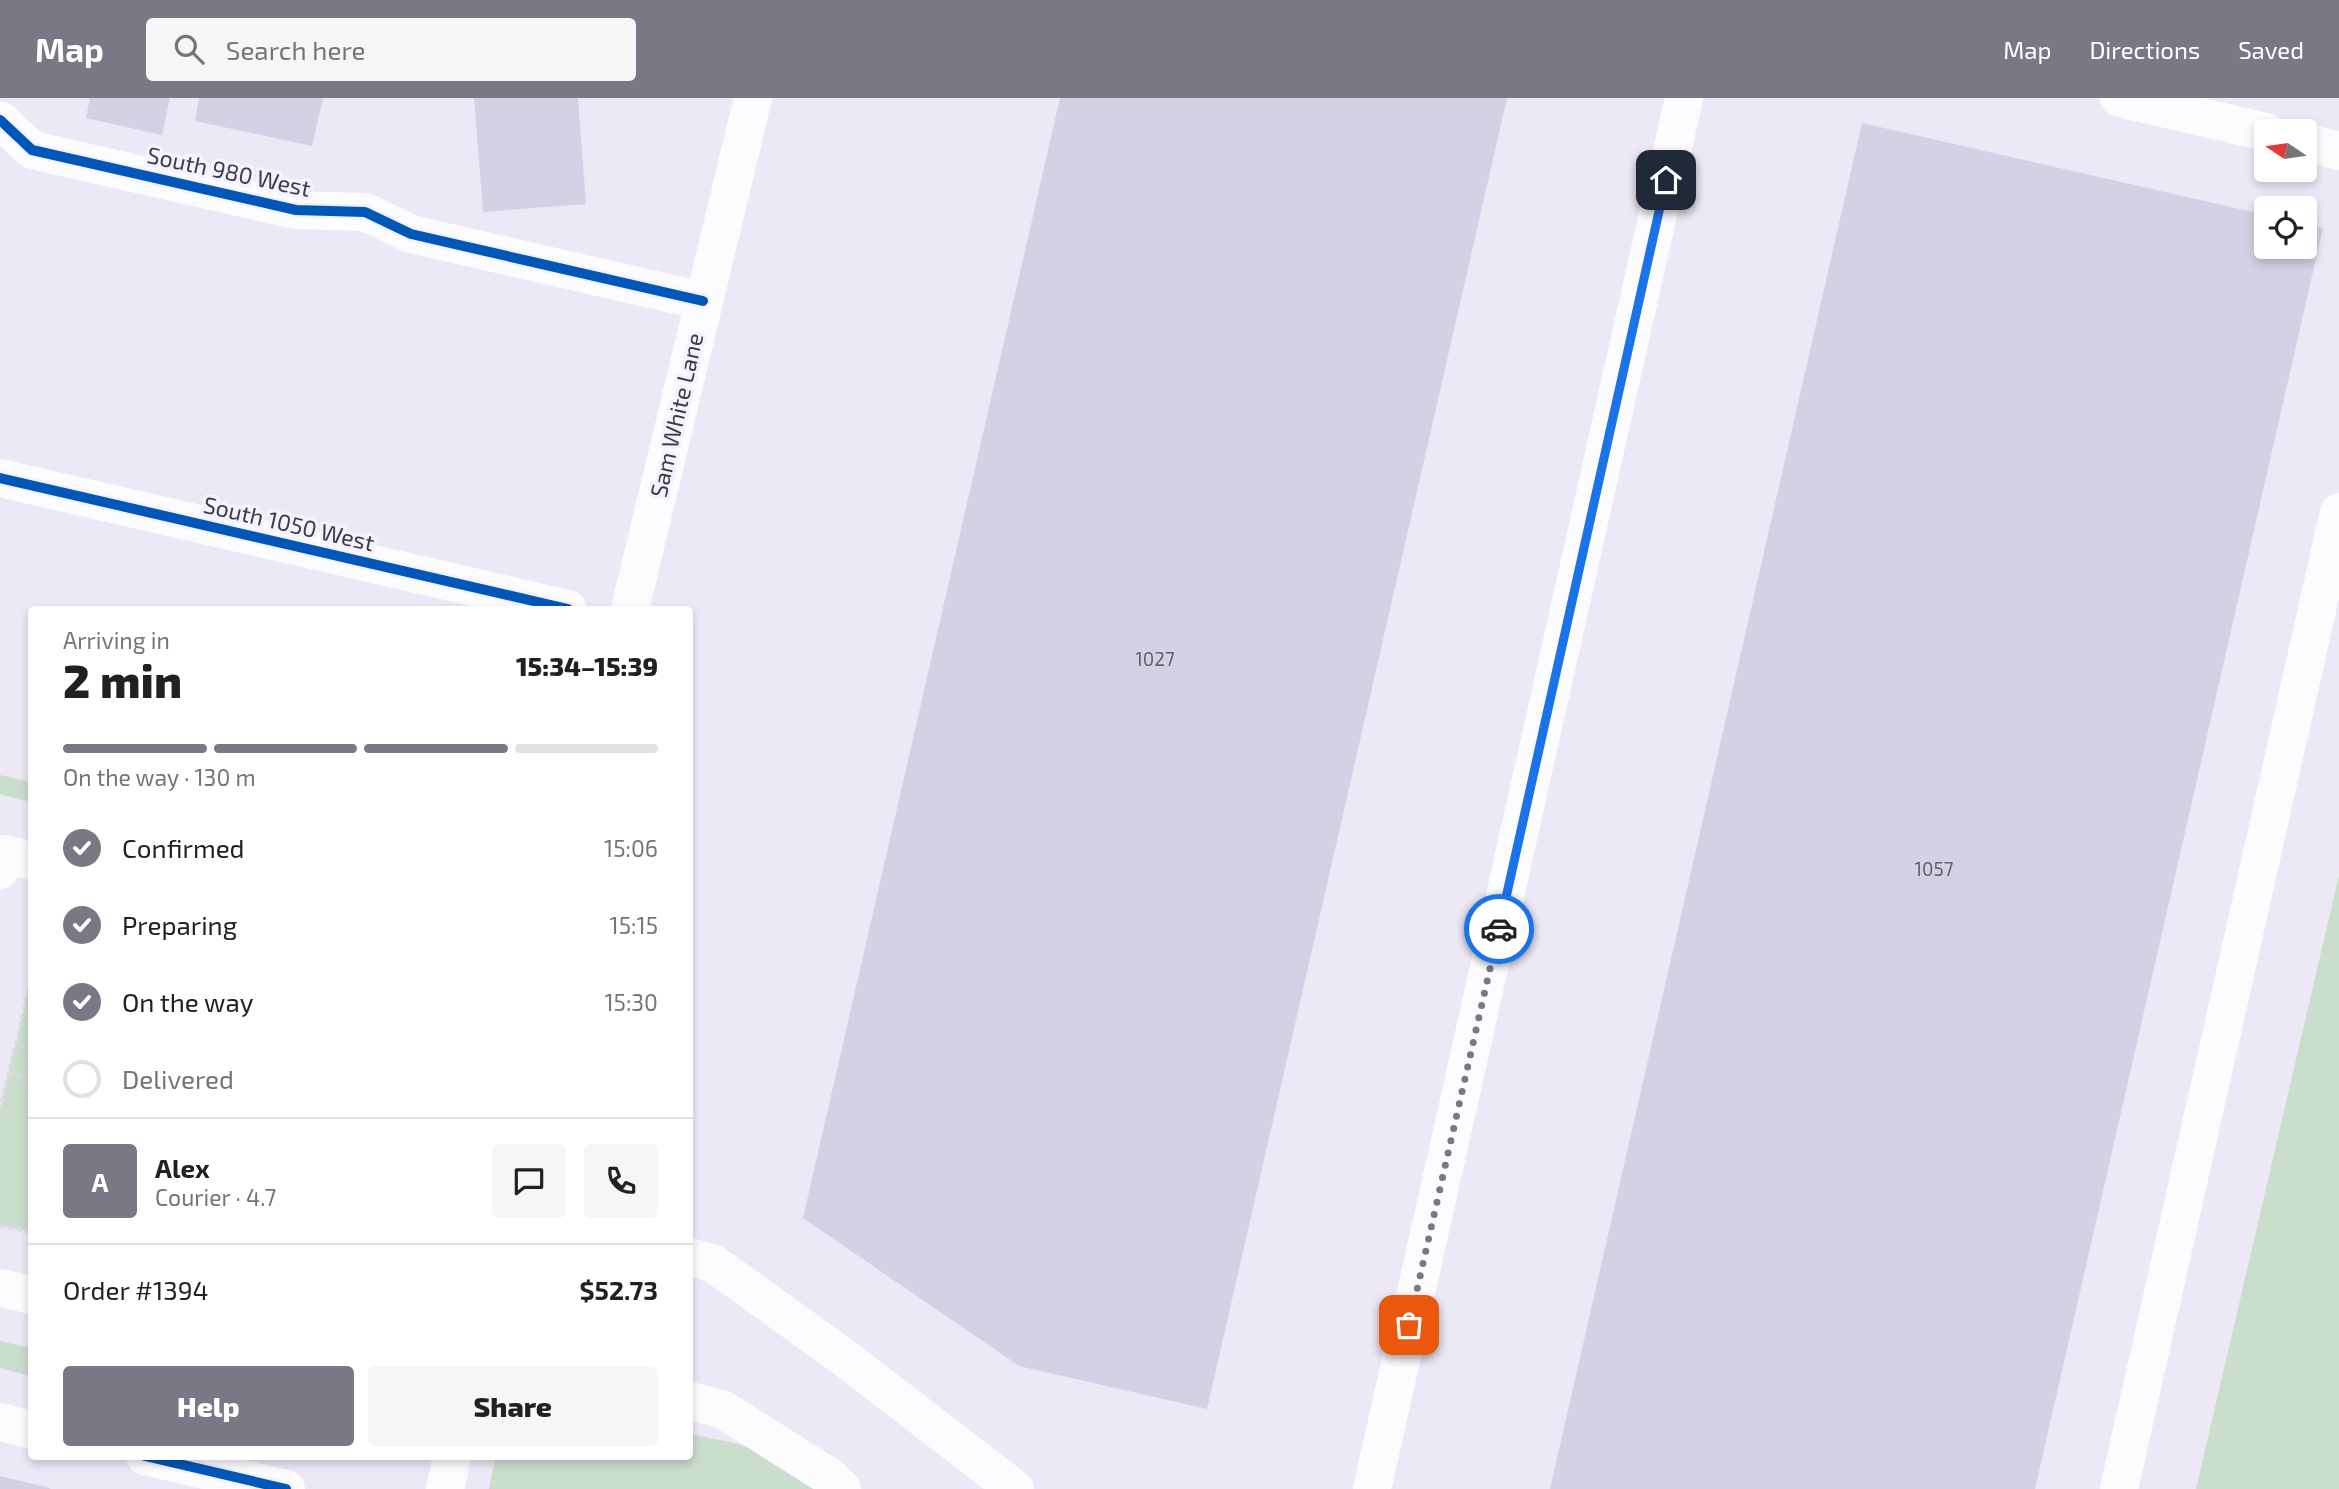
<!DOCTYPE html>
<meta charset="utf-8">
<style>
:root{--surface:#fff;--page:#f6f6f6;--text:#202124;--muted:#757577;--line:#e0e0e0;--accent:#7b7784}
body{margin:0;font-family:"Exo 2",sans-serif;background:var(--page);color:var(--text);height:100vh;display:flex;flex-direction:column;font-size:26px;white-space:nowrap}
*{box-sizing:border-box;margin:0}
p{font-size:23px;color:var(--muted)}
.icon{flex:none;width:38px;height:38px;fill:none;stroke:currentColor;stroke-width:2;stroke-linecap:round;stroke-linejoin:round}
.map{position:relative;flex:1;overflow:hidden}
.details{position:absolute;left:28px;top:508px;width:665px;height:854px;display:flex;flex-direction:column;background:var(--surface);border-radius:7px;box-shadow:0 4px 10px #0003}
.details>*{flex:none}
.needle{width:46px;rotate:283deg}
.fabs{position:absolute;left:2254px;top:21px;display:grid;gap:14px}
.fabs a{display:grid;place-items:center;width:63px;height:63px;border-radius:7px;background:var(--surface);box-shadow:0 4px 10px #0003;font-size:35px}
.pin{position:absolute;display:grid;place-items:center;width:60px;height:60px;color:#fff;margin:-30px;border-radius:14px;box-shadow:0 4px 10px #0006}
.courier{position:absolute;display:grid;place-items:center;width:70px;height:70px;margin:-35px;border:5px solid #1a73e8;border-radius:50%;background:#fff;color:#222;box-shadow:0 2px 9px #0007}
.head em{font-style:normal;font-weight:800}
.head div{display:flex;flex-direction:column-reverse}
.head{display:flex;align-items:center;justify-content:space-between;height:119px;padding:0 35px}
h1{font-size:46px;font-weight:800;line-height:52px}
.bar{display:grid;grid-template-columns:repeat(4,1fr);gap:10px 7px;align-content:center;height:84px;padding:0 35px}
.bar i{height:9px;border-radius:5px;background:var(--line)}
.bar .on{background:var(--accent)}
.bar p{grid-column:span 4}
.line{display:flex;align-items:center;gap:18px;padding:0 35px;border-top:2px solid var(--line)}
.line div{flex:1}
.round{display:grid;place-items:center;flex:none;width:74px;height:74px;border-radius:7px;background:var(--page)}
ol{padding:0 35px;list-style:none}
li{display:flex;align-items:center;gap:21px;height:77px}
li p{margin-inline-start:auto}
li .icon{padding:7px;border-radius:50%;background:var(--accent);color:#fff;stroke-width:4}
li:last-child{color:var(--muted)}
li i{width:38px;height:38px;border:4px solid var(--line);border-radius:50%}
.cta{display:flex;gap:14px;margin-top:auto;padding:14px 35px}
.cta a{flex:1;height:80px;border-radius:7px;background:var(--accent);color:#fff;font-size:28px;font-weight:800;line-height:80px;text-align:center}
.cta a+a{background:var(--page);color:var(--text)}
header{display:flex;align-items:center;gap:42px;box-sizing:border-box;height:98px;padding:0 35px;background:var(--accent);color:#fff}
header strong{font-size:33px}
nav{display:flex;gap:38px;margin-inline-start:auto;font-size:24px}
.search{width:490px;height:63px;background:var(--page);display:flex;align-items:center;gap:18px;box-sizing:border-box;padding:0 24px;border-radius:7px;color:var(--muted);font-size:26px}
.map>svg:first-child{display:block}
.green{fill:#cadecd}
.building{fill:#d5d0e4}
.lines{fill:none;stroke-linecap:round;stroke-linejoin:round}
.path{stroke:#dbdade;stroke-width:4.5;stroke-dasharray:5 3.5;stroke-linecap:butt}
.minor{stroke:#fcfcfe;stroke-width:38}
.cycleway-casing{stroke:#f5f2ff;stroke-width:15}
.cycleway{stroke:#0057b8;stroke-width:10}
.done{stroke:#7b7784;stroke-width:7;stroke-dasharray:0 12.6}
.route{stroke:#1a73e8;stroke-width:9}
.labels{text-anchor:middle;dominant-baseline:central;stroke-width:7;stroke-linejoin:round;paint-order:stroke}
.number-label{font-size:19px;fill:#64606f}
.street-label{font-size:23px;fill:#3e3a47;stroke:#f5f2ff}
</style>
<header>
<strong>Map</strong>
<div class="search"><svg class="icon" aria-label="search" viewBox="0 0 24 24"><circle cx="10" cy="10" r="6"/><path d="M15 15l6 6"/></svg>Search here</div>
<nav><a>Map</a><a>Directions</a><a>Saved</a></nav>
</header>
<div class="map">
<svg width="2339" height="1391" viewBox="0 0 2339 1391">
<rect width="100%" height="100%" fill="#ece8f6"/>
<!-- green -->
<path class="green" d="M0,677L31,684V704L0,696Z
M2339,777V1391H2196Z
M31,881L32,1053L29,1066L32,1067L31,1134L0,1127V1012Z
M0,1243L31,1250V1278L0,1270Z
M690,1336L734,1345L817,1369L841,1391H489L496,1358H690Z"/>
<!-- building -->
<path class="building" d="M90,0H170L162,37L86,20Z
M199,0H323L312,48L195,23Z
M474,0H578L586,106L483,114Z
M1060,0H1507L1207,1311L1019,1268L803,1120Z
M1862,25L2266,117V149H2305V126L2323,130L2035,1391H1550Z
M0,1378L50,1390V1391H0Z"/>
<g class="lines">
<!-- path -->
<path class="path" d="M9,975L32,980
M0,1012L32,881
M0,1127L32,1134"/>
<!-- minor -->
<path class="minor" d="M2119,0L2266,34
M0,22L32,52L296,112L365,114L411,136L703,203
M2305,44L2339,53
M0,380L568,511
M630,511L753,0
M0,772L4,756L32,763
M690,1159L714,1166L842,1258L1015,1391
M0,1190L32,1197
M690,1303L722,1311L830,1379L842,1391
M0,1324L32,1332
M145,1358L286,1391
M445,1391L452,1358
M1372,1391L1684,0
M2119,1391L2339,414"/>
<defs>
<path id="cycleway" d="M0,22L32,52L296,112L365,114L411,136L703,203
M0,380L568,511
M145,1358L286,1391"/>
</defs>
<!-- cycleway casing -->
<use href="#cycleway" class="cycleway-casing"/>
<!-- cycleway -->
<use href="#cycleway" class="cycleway"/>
</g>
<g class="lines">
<!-- done -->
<path class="done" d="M1409,1227L1499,831"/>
<!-- route -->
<path class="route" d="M1499,831L1666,82"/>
</g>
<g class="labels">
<!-- number labels -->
<g class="number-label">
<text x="1155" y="560">1027</text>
<text x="1934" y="770">1057</text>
</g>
<!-- street labels -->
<g class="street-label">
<text transform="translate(229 73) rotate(12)">South 980 West</text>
<text transform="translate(676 317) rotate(-77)">Sam White Lane</text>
<text transform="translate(289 425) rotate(13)">South 1050 West</text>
</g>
</g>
</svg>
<div class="fabs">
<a><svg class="needle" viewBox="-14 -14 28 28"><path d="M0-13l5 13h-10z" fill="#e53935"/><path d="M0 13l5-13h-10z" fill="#757577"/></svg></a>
<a><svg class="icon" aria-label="locate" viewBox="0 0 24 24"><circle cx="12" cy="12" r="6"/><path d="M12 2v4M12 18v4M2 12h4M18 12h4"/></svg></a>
</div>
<div class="pin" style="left:1409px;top:1227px;background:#ea580c"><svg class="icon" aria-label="bag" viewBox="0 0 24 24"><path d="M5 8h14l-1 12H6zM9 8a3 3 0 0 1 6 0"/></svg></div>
<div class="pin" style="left:1666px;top:82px;background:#1f2937"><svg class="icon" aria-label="home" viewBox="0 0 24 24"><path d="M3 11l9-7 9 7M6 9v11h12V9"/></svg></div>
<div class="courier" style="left:1499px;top:831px"><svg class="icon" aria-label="car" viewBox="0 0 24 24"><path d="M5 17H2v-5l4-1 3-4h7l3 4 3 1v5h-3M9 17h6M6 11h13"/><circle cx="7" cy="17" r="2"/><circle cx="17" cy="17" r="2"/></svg></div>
<section class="details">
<div class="head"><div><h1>2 min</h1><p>Arriving in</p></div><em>15:34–15:39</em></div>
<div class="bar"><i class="on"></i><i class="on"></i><i class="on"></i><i></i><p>On the way · 130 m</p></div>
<ol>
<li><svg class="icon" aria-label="check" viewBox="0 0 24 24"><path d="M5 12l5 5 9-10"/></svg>Confirmed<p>15:06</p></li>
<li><svg class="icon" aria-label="check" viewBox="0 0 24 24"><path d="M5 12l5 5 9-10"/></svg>Preparing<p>15:15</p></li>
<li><svg class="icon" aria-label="check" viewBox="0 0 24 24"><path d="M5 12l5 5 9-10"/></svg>On the way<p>15:30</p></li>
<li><i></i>Delivered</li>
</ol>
<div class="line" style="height:126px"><b class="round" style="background:var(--accent);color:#fff">A</b><div><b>Alex</b><p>Courier · 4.7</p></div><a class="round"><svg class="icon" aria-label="chat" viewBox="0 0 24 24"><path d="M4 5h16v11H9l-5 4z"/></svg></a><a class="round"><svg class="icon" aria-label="phone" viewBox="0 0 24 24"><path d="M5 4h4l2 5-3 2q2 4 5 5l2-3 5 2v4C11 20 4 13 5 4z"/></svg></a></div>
<div class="line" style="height:91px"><div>Order #1394</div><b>$52.73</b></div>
<div class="cta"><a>Help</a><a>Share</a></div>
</section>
</div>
